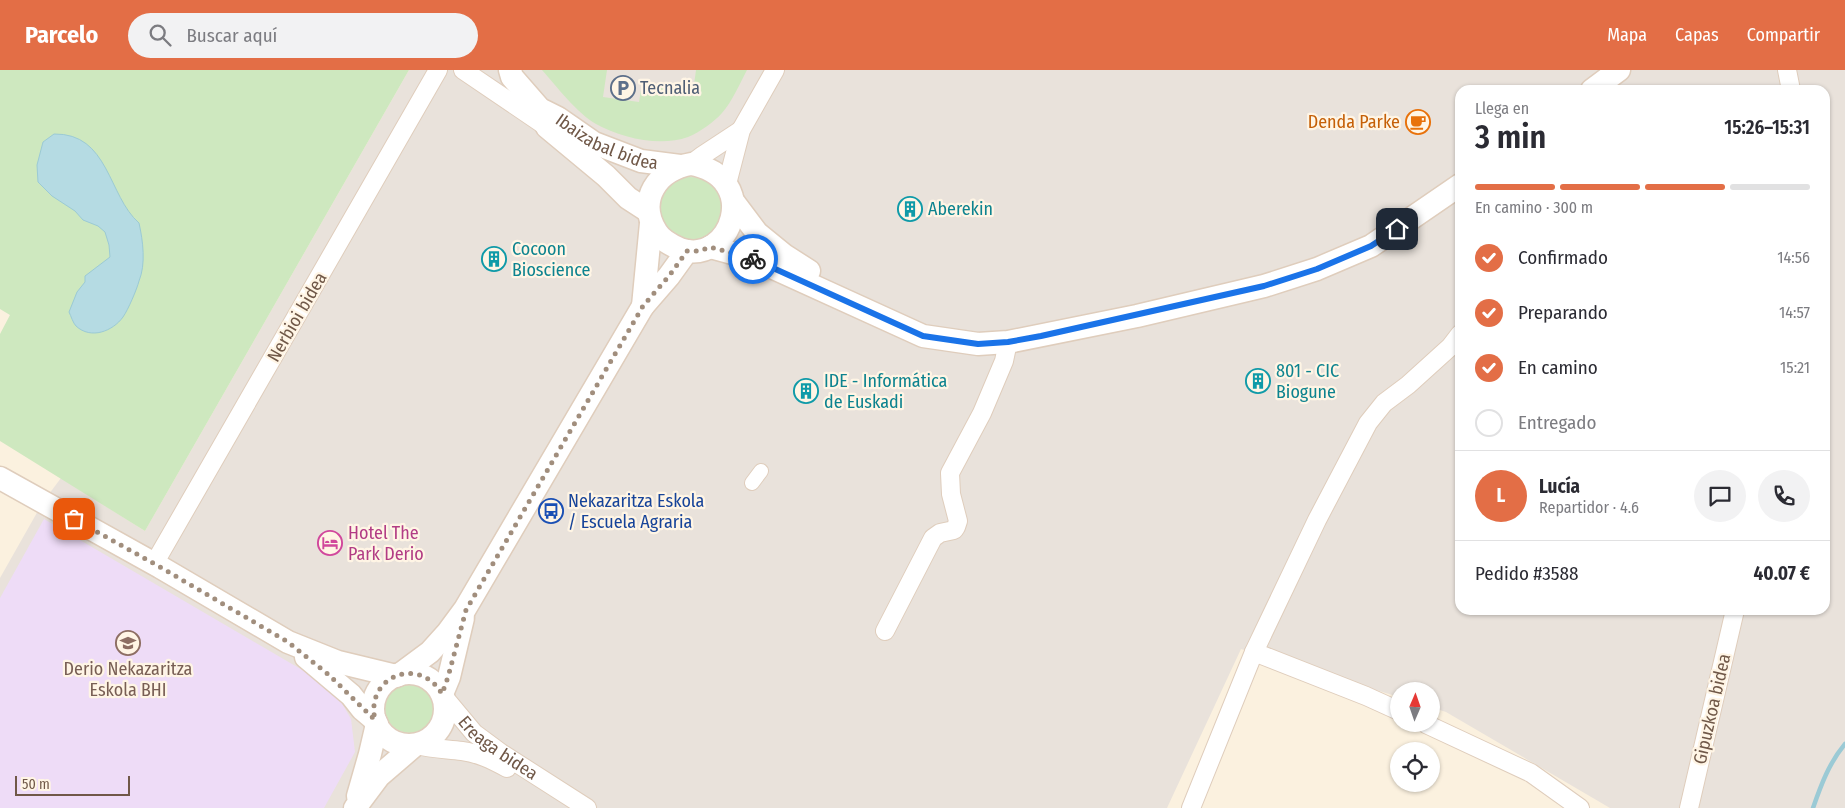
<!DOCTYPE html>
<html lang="es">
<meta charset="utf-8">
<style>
:root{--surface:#fff;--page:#f2f2f3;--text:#2b2b33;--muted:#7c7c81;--line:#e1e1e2;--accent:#e36e46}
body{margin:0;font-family:"Fira Sans Condensed",sans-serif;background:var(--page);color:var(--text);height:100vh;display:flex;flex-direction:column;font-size:19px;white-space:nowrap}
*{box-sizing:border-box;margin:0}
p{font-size:16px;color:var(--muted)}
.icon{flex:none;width:28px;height:28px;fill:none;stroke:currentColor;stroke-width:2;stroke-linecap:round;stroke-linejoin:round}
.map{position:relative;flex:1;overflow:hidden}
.drawer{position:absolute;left:1455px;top:15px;width:375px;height:530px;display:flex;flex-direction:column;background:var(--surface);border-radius:15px;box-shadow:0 1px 4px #0004}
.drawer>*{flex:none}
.needle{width:32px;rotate:2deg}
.tools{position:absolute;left:1390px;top:612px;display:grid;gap:10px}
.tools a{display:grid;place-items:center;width:50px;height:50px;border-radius:50%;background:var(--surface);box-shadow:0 1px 4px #0004;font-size:25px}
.scale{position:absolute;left:15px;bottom:12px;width:115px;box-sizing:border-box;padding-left:5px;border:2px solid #705848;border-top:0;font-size:14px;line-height:18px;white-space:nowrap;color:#705848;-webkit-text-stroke:4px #fff5e5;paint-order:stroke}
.pin{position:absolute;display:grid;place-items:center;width:42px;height:42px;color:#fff;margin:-21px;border-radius:10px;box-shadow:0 2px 8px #0006}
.courier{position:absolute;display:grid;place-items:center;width:50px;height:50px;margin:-25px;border:4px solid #1a73e8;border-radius:50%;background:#fff;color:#222;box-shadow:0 1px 6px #0007}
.overview em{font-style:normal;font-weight:600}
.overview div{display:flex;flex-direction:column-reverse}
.overview{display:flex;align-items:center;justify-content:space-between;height:85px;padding:0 20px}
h1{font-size:32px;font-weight:600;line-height:38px}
.bar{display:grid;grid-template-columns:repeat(4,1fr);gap:8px 5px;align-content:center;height:60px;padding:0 20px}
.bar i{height:6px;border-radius:4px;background:var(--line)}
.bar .current{background:var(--accent)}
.bar p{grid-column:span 4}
.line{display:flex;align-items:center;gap:12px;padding:0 20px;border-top:1px solid var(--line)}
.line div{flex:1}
.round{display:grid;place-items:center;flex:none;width:52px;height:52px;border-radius:26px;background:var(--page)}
ol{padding:0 20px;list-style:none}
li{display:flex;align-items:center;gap:15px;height:55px}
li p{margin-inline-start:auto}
li .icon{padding:5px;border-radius:50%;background:var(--accent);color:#fff;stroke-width:4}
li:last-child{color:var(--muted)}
li i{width:28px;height:28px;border:2px solid var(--line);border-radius:50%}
header{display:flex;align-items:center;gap:30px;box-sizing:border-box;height:70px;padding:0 25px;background:var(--accent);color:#fff}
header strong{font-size:24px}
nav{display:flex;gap:28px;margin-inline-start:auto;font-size:18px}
.search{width:350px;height:45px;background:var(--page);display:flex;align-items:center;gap:12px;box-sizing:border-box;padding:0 18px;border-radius:28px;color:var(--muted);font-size:19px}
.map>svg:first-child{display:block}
.industrial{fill:#e9e2db;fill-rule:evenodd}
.education{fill:#eedcf7}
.green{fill:#cee8bf}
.water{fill:#b5dbe3;stroke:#9bcad5}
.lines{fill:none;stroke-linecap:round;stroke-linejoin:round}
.stream{stroke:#9bcad5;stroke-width:4.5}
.pedestrian-casing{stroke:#dfcdbc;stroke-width:16}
.minor-casing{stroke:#dfcdbc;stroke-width:20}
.tertiary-casing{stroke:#dfcdbc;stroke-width:25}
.pedestrian{stroke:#fff;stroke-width:14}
.minor{stroke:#fff;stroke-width:18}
.tertiary{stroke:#fff;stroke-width:22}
.done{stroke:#a18e7d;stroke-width:5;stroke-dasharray:0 9}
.route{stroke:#1a73e8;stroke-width:6}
.labels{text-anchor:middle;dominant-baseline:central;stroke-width:4.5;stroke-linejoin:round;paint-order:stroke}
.service-label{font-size:18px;fill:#4e5e75;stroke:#fff5e5;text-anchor:start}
.food-label{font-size:18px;fill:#c56008;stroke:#fff5e5;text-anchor:end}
.street-label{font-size:18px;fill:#705848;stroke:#fff5e5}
.culture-label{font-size:18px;fill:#0d838f;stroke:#fff5e5;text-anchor:start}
.transit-label{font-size:18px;fill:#164399;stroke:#fff5e5;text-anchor:start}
.hotel-label{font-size:18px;fill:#b23c85;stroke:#fff5e5;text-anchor:start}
.education-label{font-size:18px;fill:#785e54;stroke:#fff5e5}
</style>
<header>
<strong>Parcelo</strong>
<div class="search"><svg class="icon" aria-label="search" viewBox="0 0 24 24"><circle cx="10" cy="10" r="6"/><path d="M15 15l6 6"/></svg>Buscar aquí</div>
<nav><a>Mapa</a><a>Capas</a><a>Compartir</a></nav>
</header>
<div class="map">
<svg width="1845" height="738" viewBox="0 0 1845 738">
<rect width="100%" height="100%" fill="#fbf1df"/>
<!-- industrial -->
<path class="industrial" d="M409,0H1845V738H1610L1446,642L1431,637V621H1399V627L1241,579L1167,738H0V508L43,432L61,408L145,461ZM1460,20H1825V540H1460Z"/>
<!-- education -->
<path class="education" d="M44,449L333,618L351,649L355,682L324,738H0V528Z"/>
<!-- green -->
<path class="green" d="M0,0H409L145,461L0,371V264L10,245L0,239Z
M542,0H607L603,27L639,32L642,14L693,22L696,0H747C740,13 732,32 722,43C714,52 700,62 688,67C660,77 621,68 596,54C577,43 557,17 542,0Z
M658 139a32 32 0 1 1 64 0a32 32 0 1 1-64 0Z
M385 638a25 25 0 1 1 50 0a25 25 0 1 1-50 0Z"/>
<!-- water -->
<path class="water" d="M54,64C109,63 108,126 139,153C143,171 146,194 139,211C137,219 128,240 123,247C113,261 91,270 76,256C73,253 71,246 69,242L77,222L85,212V206L110,187L109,175L105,162L98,156L83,150L75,141L52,126L38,112L37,95L43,72Z"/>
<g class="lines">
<!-- stream -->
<path class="stream" d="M1813,738C1821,715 1829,693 1845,674"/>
<defs>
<path id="pedestrian" d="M752,413L761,401"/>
<g id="minor">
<path d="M463,0L547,57"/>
<path d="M1787,0L1791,20"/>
<path d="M691,94L703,85L741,60"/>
<path d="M727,114L741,60L775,0"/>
<path d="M154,494L438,0"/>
<path d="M885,561L933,468L940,463L954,460L956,457L958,451L951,424L950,403L982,343L1004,291L1008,272"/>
<path d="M1254,582L1366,626L1399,641"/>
<path id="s1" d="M444,627L474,663L501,683L587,738"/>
<path d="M1426,654L1531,703L1580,738"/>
<path d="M418,675C432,679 447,679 462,681C478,683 492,690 507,698"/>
<path d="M1191,738L1254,582L1317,450L1368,353L1384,333L1408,315L1450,277L1460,264"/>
<path d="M1689,738L1735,540"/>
</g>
<g id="tertiary">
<path d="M510,0L512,7L539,38L547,57L606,106L628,128L648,141"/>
<path d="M1592,20L1619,0"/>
<path id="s2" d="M544,41L558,48L594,73L641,91L680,96"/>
<path d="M691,94C763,107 731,197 680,179C671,175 661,170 656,161C637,130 657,100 691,94Z"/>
<path d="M733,131L757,163L784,185L809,201"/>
<path d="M710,177L754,189L923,266L978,274L1008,272L1137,246L1264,216L1317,199L1371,176L1460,115"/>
<path d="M643,236L651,153"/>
<path d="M0,408L160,497L288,572L338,592L396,606"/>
<path d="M306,587L351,625L362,639L375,650"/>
<circle cx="409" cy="639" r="36"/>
<path d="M399,605L430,582L448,562L465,539L643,236L669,206L687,181"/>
<path d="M442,624L449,607L463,548"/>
<path d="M358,726L370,684L377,654"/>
<path d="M355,738L379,706L415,675"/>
</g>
</defs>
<!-- pedestrian casing -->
<use href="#pedestrian" class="pedestrian-casing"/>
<!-- minor casing -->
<use href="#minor" class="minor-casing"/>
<!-- tertiary casing -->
<use href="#tertiary" class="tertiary-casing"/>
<!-- pedestrian -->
<use href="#pedestrian" class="pedestrian"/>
<!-- minor -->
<use href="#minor" class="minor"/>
<!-- tertiary -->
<use href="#tertiary" class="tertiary"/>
</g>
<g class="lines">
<!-- done -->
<path class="done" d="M74,449L160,497L288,572L329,605L375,650C365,606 420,585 442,624L448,607L466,540L643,236L669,206L687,181H699L710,177L753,189"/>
<!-- route -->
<path class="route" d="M753,189L923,266L978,274L1008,272L1041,266L1264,216L1317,199L1371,176L1397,159"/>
</g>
<!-- icons -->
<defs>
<symbol id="parking-ring" viewBox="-11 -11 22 22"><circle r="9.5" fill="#fff5e5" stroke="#5c6f8a" stroke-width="1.5"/><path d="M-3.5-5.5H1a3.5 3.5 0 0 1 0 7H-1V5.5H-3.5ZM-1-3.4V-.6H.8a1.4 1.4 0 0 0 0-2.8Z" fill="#5c6f8a"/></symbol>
<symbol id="cafe-ring" viewBox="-11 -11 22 22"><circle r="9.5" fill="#fff5e5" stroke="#e8710a" stroke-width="1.5"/><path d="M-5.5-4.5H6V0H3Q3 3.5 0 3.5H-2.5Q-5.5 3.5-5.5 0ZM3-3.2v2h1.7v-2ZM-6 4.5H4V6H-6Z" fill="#e8710a"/></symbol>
<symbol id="building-ring" viewBox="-11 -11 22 22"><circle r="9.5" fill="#fff5e5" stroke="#0f9aa8" stroke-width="1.5"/><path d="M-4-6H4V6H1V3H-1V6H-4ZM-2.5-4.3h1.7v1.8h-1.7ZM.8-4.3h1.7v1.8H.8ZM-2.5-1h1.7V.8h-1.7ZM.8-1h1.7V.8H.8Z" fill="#0f9aa8"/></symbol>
<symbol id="bus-ring" viewBox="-11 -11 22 22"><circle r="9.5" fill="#fff5e5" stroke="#1a4fb4" stroke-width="1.5"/><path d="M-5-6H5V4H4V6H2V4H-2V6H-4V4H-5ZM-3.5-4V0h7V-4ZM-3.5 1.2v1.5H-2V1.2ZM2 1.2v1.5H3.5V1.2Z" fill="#1a4fb4"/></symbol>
<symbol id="hotel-ring" viewBox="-11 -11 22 22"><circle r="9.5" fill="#fff5e5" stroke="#d1479c" stroke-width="1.5"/><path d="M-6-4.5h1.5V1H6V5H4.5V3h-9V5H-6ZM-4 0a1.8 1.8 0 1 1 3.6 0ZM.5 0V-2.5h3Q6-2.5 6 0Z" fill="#d1479c"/></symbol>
<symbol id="school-ring" viewBox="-11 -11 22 22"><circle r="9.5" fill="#fff5e5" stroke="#8d6e63" stroke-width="1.5"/><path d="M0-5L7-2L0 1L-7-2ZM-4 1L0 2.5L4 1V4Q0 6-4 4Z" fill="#8d6e63"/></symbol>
</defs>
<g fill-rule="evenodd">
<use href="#parking-ring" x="609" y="4" width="28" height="28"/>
<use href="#cafe-ring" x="1404" y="38" width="28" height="28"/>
<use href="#building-ring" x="896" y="125" width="28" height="28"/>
<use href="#building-ring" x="480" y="175" width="28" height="28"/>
<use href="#building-ring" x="1244" y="297" width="28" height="28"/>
<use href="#building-ring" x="792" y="307" width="28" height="28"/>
<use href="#bus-ring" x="537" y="427" width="28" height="28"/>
<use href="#hotel-ring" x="316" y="459" width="28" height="28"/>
<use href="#school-ring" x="114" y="559" width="28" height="28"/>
</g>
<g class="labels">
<!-- service labels -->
<g class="service-label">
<text x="640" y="18">Tecnalia</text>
</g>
<!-- food labels -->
<g class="food-label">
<text x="1400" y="52">Denda Parke</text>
</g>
<!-- street labels -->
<g class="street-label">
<text stroke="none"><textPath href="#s2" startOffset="71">Ibaizabal bidea</textPath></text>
<text transform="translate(297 247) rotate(-60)">Nerbioi bidea</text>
<text transform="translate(1712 639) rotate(-77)">Gipuzkoa bidea</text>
<text stroke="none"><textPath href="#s1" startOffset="75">Ereaga bidea</textPath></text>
</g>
<!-- culture labels -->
<g class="culture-label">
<text x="928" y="139">Aberekin</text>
<text x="512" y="179">Cocoon<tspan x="512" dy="21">Bioscience</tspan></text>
<text x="1276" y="301">801 - CIC<tspan x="1276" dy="21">Biogune</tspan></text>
<text x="824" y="311">IDE - Informática<tspan x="824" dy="21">de Euskadi</tspan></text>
</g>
<!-- transit labels -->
<g class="transit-label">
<text x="568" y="431">Nekazaritza Eskola<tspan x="568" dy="21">/ Escuela Agraria</tspan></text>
</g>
<!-- hotel labels -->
<g class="hotel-label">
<text x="348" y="463">Hotel The<tspan x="348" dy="21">Park Derio</tspan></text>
</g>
<!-- education labels -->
<g class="education-label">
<text x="128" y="599">Derio Nekazaritza<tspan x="128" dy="21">Eskola BHI</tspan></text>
</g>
</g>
</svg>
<div class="tools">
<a><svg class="needle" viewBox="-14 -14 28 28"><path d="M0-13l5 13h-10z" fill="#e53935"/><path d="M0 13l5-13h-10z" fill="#7c7c81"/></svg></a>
<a><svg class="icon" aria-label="locate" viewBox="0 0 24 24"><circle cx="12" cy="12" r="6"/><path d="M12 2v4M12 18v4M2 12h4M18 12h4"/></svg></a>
</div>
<div class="scale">50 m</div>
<div class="pin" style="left:74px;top:449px;background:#ea580c"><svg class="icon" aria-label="bag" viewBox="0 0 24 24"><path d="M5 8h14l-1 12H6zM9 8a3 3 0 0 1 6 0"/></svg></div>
<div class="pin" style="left:1397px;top:159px;background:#1f2937"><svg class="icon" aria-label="home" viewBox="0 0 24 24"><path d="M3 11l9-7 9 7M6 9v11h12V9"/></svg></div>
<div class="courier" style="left:753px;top:189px"><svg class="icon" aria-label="bike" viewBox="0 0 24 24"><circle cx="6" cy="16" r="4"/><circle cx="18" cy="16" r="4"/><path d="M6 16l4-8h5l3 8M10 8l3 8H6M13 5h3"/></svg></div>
<section class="drawer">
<div class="overview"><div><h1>3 min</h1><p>Llega en</p></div><em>15:26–15:31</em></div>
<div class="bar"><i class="current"></i><i class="current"></i><i class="current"></i><i></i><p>En camino · 300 m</p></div>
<ol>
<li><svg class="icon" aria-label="check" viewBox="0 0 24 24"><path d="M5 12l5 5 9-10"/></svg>Confirmado<p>14:56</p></li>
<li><svg class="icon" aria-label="check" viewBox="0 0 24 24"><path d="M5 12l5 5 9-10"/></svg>Preparando<p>14:57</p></li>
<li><svg class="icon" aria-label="check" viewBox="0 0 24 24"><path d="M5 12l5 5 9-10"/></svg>En camino<p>15:21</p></li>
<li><i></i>Entregado</li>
</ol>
<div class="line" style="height:90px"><b class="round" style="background:var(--accent);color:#fff">L</b><div><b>Lucía</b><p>Repartidor · 4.6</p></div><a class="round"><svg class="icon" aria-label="chat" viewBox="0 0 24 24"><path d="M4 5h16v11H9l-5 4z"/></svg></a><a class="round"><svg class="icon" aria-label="phone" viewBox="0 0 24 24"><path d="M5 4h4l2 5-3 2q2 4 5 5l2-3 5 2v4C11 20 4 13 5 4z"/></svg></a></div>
<div class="line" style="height:65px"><div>Pedido #3588</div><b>40.07 €</b></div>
</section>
</div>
